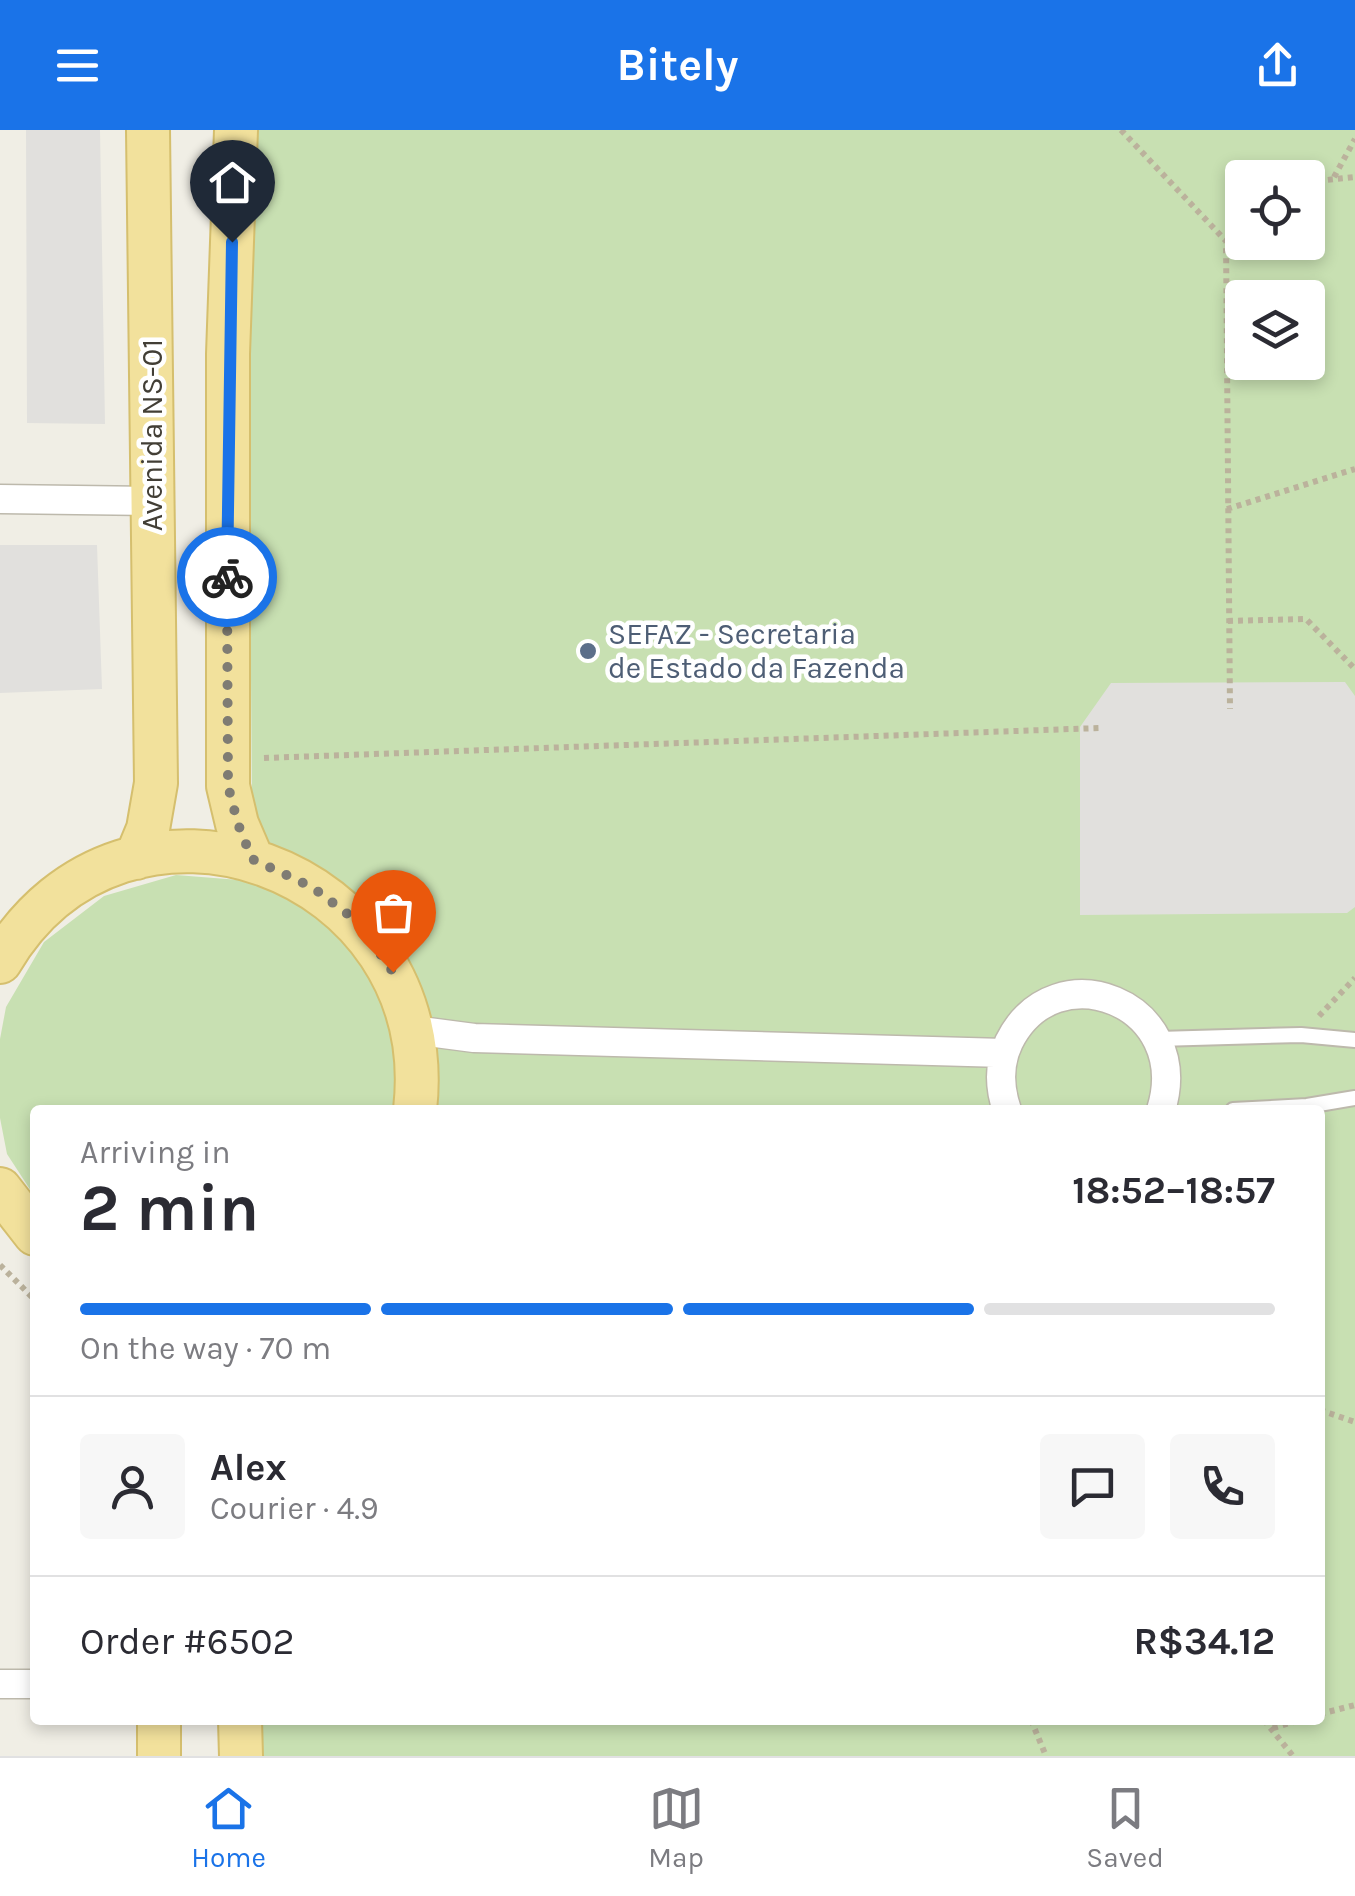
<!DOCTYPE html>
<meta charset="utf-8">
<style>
:root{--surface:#fff;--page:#f7f7f7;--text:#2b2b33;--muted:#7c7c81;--line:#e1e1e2;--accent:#1a73e8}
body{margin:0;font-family:Karla,sans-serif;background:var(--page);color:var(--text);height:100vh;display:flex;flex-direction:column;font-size:38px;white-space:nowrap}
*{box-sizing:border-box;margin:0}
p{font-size:32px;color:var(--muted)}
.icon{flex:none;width:55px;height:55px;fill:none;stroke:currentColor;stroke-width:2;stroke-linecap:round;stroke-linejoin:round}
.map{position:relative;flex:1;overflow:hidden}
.panel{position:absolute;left:30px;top:975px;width:1295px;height:620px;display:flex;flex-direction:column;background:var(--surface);border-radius:10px;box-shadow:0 5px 15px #0003}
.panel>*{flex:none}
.controls{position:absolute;left:1225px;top:30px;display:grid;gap:20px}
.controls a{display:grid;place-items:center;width:100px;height:100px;border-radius:10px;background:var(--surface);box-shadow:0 5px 15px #0003;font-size:50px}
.pin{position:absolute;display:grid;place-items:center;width:85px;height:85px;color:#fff;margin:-102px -42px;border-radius:50% 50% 50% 0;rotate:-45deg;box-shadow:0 0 10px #0007}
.pin .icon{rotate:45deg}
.courier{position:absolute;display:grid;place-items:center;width:100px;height:100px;margin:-50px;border:8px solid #1a73e8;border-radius:50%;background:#fff;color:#222;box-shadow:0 2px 12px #0007}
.head em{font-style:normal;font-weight:700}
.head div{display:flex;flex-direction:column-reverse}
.head{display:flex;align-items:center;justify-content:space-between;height:170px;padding:0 50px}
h1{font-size:65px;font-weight:700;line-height:75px}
.bar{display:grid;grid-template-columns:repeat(4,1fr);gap:15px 10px;align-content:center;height:120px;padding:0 50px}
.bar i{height:12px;border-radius:8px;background:var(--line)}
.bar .current{background:var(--accent)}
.bar p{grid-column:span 4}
.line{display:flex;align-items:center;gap:25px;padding:0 50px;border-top:2px solid var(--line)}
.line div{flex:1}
.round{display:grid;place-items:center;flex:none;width:105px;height:105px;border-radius:10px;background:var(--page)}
header{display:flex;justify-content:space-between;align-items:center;height:130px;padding:0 50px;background:var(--accent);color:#fff;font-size:45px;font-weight:700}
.menu{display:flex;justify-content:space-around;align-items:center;height:140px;border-top:2px solid var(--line);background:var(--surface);font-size:28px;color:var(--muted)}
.menu a{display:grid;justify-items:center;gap:5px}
.menu .current{color:var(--accent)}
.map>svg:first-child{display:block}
.green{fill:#c8e0b2;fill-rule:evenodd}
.parking{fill:#e1e0dd}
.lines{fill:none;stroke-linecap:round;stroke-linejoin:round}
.lane-casing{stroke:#bdb9ac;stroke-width:18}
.street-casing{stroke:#bdb9ac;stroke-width:31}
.primary-casing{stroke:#d5bf6e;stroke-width:46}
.path{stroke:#bbb29c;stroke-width:6;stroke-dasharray:5 5;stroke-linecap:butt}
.lane{stroke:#fff;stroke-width:14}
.street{stroke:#fff;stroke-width:28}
.primary{stroke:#f2e19c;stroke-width:42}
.done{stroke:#7f7c73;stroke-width:10;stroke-dasharray:0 18}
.route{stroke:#1a73e8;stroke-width:12}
.service-dot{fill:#5c6f8a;stroke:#fff;stroke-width:4}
.labels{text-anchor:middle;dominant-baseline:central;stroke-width:9;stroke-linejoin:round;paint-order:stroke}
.street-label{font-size:30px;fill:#423e35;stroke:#fff}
.service-label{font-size:30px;fill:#4e5e75;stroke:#fff;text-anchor:start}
</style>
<header><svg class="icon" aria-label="menu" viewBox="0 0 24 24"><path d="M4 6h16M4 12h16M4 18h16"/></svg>Bitely<svg class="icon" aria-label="share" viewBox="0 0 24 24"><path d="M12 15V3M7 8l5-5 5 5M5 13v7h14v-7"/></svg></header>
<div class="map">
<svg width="1355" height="1626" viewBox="0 0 1355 1626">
<rect width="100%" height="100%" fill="#f0eee5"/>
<!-- green -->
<path class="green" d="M247,0H1355V1626H261V1590H1320V980H438L436,893L277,731L252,684ZM1242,48H1308V112H1242ZM1242,168H1308V232H1242Z
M176,745L252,751L320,783L372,838L400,908L401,980H35V1067L7,1024L0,988V909L6,877L44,812L104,766Z"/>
<!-- parking -->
<path class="parking" d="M26,0H100L105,294L27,293Z
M0,415H97L102,559L0,563Z
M1345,552L1355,566V777L1347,783L1080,785V597L1111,553Z"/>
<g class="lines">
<defs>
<path id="lane" d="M1158,909L1301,905L1355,910
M1233,980L1307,976L1355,968"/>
<path id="street" d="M0,369L153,371
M413,900L474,908L1004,923
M1007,980C999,957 998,935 1009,912C1055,819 1194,873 1161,980
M0,1554H35"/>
<path id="primary" d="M236,0L228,224V656L237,694L252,729
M136,728L148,699L156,653L148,0
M0,832C125,620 443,736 415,980
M0,1059L35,1104
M159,1590V1626
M240,1590L241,1626"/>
</defs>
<!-- lane casing -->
<use href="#lane" class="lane-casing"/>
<!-- street casing -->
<use href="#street" class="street-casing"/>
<!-- primary casing -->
<use href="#primary" class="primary-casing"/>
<!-- path -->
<path class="path" d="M1121,0L1226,111L1230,579
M1334,47L1355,9
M1308,52L1355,47
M1226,111L1242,93
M1227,379L1355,339
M1228,491L1306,489L1355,539
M264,628L1099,598
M1319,886L1355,848
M0,1135L35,1170
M1320,1280L1355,1292
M1320,1584L1355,1575
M1031,1590L1046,1626
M1264,1590L1293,1626
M1273,1598L1300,1590"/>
<!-- lane -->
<use href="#lane" class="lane"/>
<!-- street -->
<use href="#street" class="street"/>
<!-- primary -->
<use href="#primary" class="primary"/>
</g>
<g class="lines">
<!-- done -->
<path class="done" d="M227,447L228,656L238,694L252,729L312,757L358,792L393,842"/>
<!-- route -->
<path class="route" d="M227,447L232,112"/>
</g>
<!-- markers -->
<circle class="service-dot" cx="588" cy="521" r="10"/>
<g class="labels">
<!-- street labels -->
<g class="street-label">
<text transform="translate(152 305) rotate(-90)">Avenida NS-01</text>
</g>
<!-- service labels -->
<g class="service-label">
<text x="608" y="504">SEFAZ - Secretaria<tspan x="608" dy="34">de Estado da Fazenda</tspan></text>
</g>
</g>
</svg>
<div class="controls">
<a><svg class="icon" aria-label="locate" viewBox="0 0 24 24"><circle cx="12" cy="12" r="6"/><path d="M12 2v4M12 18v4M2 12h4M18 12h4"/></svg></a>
<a><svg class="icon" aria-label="layers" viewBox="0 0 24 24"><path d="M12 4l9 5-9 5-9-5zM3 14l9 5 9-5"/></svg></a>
</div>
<div class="pin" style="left:393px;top:842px;background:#ea580c"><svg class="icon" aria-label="bag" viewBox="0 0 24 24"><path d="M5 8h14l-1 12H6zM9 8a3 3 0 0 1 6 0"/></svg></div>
<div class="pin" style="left:232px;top:112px;background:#1f2937"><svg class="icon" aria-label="home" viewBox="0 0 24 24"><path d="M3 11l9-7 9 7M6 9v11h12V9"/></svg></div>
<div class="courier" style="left:227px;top:447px"><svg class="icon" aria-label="bike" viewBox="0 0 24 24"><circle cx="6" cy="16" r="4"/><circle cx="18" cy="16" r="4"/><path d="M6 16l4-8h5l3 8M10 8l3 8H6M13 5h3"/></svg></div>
<section class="panel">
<div class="head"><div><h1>2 min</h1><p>Arriving in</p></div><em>18:52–18:57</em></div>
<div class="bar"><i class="current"></i><i class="current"></i><i class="current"></i><i></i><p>On the way · 70 m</p></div>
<div class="line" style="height:180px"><a class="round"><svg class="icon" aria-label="person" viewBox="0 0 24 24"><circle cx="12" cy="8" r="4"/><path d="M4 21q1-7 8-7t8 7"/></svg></a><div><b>Alex</b><p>Courier · 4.9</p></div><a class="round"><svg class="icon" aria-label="chat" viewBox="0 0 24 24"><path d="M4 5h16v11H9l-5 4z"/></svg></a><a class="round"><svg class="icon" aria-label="phone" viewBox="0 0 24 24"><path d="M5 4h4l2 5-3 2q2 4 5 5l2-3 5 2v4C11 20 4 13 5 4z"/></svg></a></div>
<div class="line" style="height:130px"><div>Order #6502</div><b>R$34.12</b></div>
</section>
</div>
<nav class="menu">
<a class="current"><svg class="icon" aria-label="home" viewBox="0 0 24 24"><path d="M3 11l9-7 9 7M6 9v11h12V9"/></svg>Home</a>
<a><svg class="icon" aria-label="map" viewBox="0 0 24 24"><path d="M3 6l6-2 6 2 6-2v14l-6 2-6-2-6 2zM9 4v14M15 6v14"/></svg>Map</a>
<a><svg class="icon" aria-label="saved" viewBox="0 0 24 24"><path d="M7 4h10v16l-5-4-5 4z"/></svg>Saved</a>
</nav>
